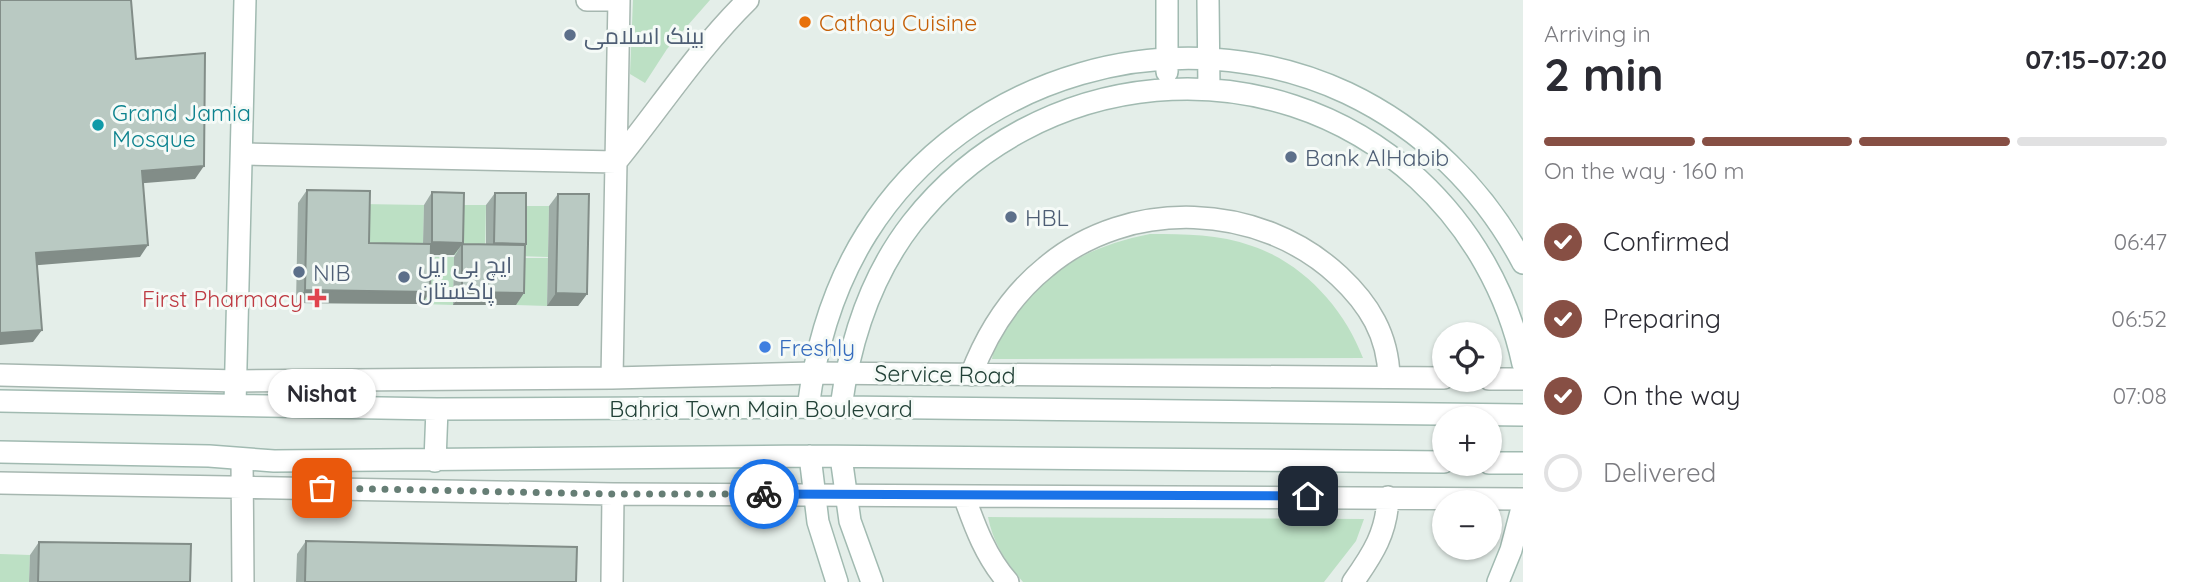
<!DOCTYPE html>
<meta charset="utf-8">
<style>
:root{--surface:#fff;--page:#f7f7f7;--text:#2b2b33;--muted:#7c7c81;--line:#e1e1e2;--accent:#874f44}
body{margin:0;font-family:Quicksand,Cairo,sans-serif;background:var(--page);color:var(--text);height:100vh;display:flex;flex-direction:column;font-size:26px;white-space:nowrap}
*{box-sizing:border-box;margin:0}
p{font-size:23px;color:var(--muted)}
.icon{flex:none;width:38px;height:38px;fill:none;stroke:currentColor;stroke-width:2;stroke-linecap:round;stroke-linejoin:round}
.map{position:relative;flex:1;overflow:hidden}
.details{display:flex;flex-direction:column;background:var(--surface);width:665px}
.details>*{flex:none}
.controls{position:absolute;left:1432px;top:322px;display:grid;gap:14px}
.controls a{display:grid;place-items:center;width:70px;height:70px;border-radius:50%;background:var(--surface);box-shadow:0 2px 5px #0004;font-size:35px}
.pin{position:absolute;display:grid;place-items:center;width:60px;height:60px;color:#fff;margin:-30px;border-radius:14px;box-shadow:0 4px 10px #0006}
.courier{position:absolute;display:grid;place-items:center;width:70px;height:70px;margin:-35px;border:5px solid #1a73e8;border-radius:50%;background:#fff;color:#222;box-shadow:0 2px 9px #0007}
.bubble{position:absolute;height:49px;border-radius:24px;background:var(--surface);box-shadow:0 2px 5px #0004;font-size:23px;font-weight:700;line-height:49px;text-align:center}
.overview em{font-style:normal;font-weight:700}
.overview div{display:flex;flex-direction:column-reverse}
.overview{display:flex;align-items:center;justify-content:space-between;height:119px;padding:0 21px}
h1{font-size:46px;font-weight:700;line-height:52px}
.bar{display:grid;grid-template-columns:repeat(4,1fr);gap:10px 7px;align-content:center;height:84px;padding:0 21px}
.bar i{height:9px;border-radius:5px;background:var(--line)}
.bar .active{background:var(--accent)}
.bar p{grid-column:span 4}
ol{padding:0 21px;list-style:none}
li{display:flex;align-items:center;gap:21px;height:77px}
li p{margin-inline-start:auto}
li .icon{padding:7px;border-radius:50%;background:var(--accent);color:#fff;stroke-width:4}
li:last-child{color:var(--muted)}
li i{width:38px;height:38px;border:4px solid var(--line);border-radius:50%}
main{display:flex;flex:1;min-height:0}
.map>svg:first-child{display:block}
.green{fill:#bce0c4}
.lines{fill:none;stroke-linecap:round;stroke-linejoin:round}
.street-casing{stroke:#a6b7b0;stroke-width:24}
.secondary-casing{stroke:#a1bab1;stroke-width:24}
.street{stroke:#fff;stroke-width:21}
.secondary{stroke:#fff;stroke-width:21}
.wall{fill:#9fada7}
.shaded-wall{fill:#828d88}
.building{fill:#b9c9c2;stroke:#828d88;stroke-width:2}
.done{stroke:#667e75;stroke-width:7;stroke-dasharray:0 12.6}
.route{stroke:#1a73e8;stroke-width:9}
.food-dot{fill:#e8710a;stroke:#f5faf7;stroke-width:2.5}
.service-dot{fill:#5c6f8a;stroke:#f5faf7;stroke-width:2.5}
.culture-dot{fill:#0f9aa8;stroke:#f5faf7;stroke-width:2.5}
.health-dot{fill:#e0444e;stroke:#f5faf7;stroke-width:2.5}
.shop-dot{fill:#3f7fe0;stroke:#f5faf7;stroke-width:2.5}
.labels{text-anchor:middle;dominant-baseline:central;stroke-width:6;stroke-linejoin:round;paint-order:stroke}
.food-label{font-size:23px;fill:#c56008;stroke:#f5faf7;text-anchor:start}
.service-label{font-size:23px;fill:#4e5e75;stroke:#f5faf7;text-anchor:start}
.culture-label{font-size:23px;fill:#0d838f;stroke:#f5faf7;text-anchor:start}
.health-label{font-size:23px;fill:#be3a42;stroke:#f5faf7;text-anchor:end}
.shop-label{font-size:23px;fill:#366cbe;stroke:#f5faf7;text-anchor:start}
.street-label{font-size:23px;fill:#224137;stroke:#f5faf7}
</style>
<main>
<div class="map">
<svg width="1523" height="582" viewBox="0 0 1523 582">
<rect width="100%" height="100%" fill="#e4eee9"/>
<!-- green -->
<path class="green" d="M633,0H710L667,49L645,83L630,74Z
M361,204L424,205L423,255L360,254Z
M455,205H486L485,256L454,255Z
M518,206H549L548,257L517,256Z
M1150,234C1185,234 1219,234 1252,246C1303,263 1344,308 1363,358L992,359C994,344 1001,334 1010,321C1046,269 1090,246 1150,234Z
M422,257H454L453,305L422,304Z
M516,258H548L547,306L516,305Z
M988,517L1364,519L1356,541L1324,582H1023C1006,562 993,543 988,517Z
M0,554L30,555L29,582H0Z"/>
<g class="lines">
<defs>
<path id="street" d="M587,0H619
M243,154L616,162C660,108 698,49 748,0
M0,375L237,381L612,378L812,373L1444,378
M971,375C987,333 1010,296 1046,267C1129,197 1260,202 1339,276C1369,304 1388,335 1389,377
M612,378L619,0
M1489,379H1523
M242,459L243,582
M0,483L613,494L1523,499
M964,496C975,527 986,557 1008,582
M612,582L613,494
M1353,582C1373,554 1387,532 1388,497"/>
<path id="secondary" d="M1208,0L1209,89
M1167,72V0
M0,401L437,409L841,407L1523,415
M235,405L245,0
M841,407C850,340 870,277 912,223C1036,65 1269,42 1418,179C1471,228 1508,293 1523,364
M808,408C816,345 833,287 867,233C967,74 1177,14 1347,93C1423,129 1484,189 1523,263
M0,452L209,456L274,461L810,456L1444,462
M810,456L818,522L837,582
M841,457L850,521L872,582
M435,461L437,409
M1489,463H1523
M1498,582L1511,550L1523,504"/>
</defs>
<!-- street casing -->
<use href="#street" class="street-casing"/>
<!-- secondary casing -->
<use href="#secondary" class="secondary-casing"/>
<!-- street -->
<use href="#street" class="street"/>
<!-- secondary -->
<use href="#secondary" class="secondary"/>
</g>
<!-- wall -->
<path class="wall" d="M307,190L369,243L423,244L424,205L432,192L463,243L454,255H431L422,304L296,303L298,203Z
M495,193L526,244L516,305H453L454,257L462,244L486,245V205Z
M558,194L587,294L578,306H547L549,206Z
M306,541L576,582H296L297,554Z
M39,542L190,582H29L30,555Z"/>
<!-- shaded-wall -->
<path class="shaded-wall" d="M204,166L195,179L133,184L142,171Z
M432,242L463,243L454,255H423Z
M494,243L526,244L517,256H485Z
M148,245L140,257L27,266L36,253Z
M305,290L430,292L422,304L296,303Z
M462,292L524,293L516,305H453Z
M556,293L587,294L578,306H547Z
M42,330L33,342L0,345V333Z"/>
<!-- building -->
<path class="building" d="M0,0H131L136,59L205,53L204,166L142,171L148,245L36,253L42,330L0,333Z
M307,190L370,191L369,243L431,244L430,292L305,290Z
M432,192L464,193L463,243L432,242Z
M495,193H526V244L494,243Z
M558,194H589L587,294L556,293Z
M462,244L525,245L524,293L462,292Z
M306,541L577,547L576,582H305Z
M39,542L191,544L190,582H38Z"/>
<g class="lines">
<!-- done -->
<path class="done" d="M322,488L613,494H764"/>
<!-- route -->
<path class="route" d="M764,494L1308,496"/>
</g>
<!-- markers -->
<circle class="food-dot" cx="805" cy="22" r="7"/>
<g class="service-dot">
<circle cx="570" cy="35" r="7"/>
<circle cx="1291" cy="157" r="7"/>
<circle cx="1011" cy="217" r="7"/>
<circle cx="299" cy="272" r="7"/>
<circle cx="404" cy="277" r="7"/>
</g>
<circle class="culture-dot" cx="98" cy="125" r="7"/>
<path class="health-dot" d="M313.5 287.5h7v7h7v7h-7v7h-7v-7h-7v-7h7z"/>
<circle class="shop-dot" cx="765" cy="347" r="7"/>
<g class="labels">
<!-- food labels -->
<g class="food-label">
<text x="819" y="22">Cathay Cuisine</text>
</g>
<!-- service labels -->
<g class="service-label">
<text x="584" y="35">بینک اسلامی</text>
<text x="1305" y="157">Bank AlHabib</text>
<text x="1025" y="217">HBL</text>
<text x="418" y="264">ایچ بی ایل<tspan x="418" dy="26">پاکستان</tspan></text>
<text x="313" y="272">NIB</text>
</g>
<!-- culture labels -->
<g class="culture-label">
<text x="112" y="112">Grand Jamia<tspan x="112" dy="26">Mosque</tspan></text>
</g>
<!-- health labels -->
<g class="health-label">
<text x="303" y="298">First Pharmacy</text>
</g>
<!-- shop labels -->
<g class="shop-label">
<text x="779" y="347">Freshly</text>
</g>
<!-- street labels -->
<g class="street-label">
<text transform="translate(945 374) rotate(1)">Service Road</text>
<text x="761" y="408">Bahria Town Main Boulevard</text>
</g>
</g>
</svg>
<div class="controls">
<a><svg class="icon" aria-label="locate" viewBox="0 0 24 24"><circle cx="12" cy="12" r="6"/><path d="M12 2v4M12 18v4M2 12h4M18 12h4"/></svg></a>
<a>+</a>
<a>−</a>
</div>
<div class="pin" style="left:322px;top:488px;background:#ea580c"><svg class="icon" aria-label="bag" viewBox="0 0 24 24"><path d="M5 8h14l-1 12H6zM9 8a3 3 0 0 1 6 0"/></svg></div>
<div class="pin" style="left:1308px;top:496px;background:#1f2937"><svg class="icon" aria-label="home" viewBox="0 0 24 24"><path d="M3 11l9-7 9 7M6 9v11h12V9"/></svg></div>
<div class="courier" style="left:764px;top:494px"><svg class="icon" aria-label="bike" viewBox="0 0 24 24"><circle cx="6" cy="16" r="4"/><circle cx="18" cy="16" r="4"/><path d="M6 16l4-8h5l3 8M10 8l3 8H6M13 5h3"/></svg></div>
<div class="bubble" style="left:268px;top:369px;width:108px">Nishat</div>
</div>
<section class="details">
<div class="overview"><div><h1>2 min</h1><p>Arriving in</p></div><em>07:15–07:20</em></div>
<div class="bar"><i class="active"></i><i class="active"></i><i class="active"></i><i></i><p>On the way · 160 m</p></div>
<ol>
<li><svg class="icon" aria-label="check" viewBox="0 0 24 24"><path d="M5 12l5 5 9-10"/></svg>Confirmed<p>06:47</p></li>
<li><svg class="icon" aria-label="check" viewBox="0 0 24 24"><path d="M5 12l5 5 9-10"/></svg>Preparing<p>06:52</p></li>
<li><svg class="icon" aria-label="check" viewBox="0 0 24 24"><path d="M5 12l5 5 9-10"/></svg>On the way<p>07:08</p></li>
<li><i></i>Delivered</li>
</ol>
</section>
</main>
